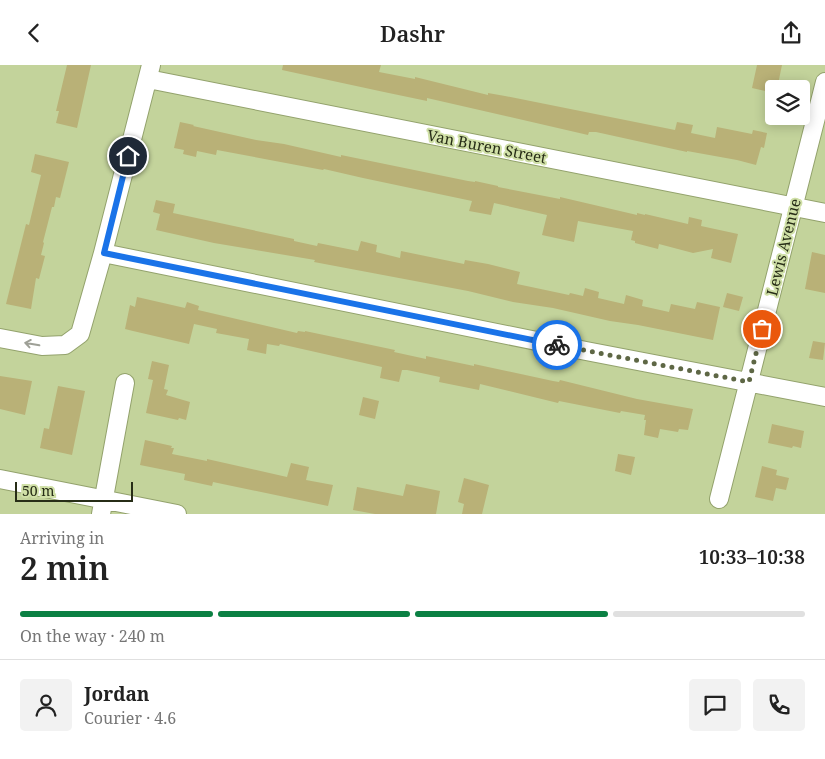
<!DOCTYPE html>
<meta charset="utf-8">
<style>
:root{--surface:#fff;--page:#f2f2f2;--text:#222;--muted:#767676;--line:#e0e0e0;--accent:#0b8043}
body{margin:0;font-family:"Noto Serif",serif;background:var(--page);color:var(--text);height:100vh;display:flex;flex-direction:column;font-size:19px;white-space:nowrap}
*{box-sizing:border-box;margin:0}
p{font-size:16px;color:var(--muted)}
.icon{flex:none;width:28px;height:28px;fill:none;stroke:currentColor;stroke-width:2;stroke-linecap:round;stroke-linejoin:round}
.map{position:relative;height:449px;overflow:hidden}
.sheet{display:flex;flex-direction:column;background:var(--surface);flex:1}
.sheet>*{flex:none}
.tools{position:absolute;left:765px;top:15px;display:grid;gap:10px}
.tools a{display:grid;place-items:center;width:45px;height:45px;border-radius:5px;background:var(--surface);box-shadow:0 2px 12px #0003;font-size:25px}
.scale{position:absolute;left:15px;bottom:12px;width:118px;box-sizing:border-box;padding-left:5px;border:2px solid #272d17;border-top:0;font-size:14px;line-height:18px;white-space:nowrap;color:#272d17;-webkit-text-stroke:4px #d0e0a7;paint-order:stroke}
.pin{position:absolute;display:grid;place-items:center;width:42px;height:42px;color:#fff;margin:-21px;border:2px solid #fff;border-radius:50%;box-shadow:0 1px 5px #0007}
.courier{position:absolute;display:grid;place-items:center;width:50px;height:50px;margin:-25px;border:4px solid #1a73e8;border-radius:50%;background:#fff;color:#222;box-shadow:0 1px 6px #0007}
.summary em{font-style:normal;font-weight:600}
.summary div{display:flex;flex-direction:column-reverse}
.summary{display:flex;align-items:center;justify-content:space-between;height:85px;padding:0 20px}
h1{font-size:32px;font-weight:600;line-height:38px}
.bar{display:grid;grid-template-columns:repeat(4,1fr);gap:8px 5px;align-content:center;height:60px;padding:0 20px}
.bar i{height:6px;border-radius:4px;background:var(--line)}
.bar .on{background:var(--accent)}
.bar p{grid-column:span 4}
.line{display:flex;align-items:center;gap:12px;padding:0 20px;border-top:1px solid var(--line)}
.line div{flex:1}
.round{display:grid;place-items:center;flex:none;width:52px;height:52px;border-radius:5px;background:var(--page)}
header{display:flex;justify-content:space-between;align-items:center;height:65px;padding:0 20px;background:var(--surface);font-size:22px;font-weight:600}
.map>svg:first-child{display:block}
.building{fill:#b9b177}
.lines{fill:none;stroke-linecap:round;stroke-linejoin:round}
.street-casing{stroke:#93a26c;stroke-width:20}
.street{stroke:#fff;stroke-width:18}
.oneway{stroke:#9ea097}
.done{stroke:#5e6745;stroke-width:5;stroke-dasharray:0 9}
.route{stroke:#1a73e8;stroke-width:6}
.labels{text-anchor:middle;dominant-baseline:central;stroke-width:4;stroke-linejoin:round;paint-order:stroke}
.street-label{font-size:15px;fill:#272d17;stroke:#d0e0a7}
</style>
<header><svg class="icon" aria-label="back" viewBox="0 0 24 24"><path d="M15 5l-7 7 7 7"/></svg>Dashr<svg class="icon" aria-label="share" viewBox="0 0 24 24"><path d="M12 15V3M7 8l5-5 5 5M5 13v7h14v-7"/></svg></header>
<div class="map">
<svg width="825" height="449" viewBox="0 0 825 449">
<rect width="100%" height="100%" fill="#c3d39b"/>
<!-- building -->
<path class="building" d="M67,0H91L77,63L56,58L59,46H56Z
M283,0H381L379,7L415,14V12L488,30V28L505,31L675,65L677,57L693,60L691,68L715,73L717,62L752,69L753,65L767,68L764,83L761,82L756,100L737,95L687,86V87L596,67H589L588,70L427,33V36L384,27L282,5Z
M757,0H782L777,24H774V28L752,23Z
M180,57L194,60L193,61L256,75L284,79L341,92V90L468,116L475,117V116L498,121V122L560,134V132L637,150V148L645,150V149L688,159L689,152L702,155L701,161L738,169L731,198L711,193L713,184L693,188L659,179L658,184L635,178V176L631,175L633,166L578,156L574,177L542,170L547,150L494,138L491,150L469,146L472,136L363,113L324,104L323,105L217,85L216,90L197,86L196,92L183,89L184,85L174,83Z
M35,89L69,97L60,133L56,132L54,142H52L43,177L44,178L41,190L45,191L39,214L36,213L31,244L6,239L26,159L29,160L41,110L31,107Z
M156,135L175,139L173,148L294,174V176L317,181L318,178L358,186L361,176L377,180L376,187L400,193L401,186L464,199L465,195L488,199L520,207L517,219L569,230L570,228L583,231L585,223L599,227L598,233L624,239L626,230L643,235L642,241L669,247L671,239L695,244L697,237L720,242L713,275L638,260L610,256L553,243L513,237L468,226L314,197L315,195L214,178L156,165L160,149L153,147Z
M812,187L825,190V228L805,224Z
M727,228L743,232L739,246L723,242Z
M137,232L185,243L187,237L199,241L198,245L297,268L298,266L305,267V266L395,285L394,287L426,294V291L474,301V299L553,316L559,317L560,315L637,334L693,344L688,365L679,364L678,367L660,364L658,373L644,370L646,355H644L645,350L621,346L620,348L559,336L558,338L480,319L479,325L439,317L440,312L407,305H402L399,317L380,313L382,302L280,279L279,281L267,279L266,289L247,285L249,274L216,268L217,264L194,259L189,279L133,266L125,264L130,240L135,242Z
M813,276L825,278L823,295L809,293Z
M152,296L169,300L164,324L168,325L166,330L190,337L186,355L179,353L178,355L146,348L153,315L148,314Z
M0,311L32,316L25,350L0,344Z
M58,321L85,326L72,390L40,383L44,363L49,364Z
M363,332L379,336L375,354L359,350Z
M772,359L804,366L801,383L793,381L792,383L768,378Z
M145,375L172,381L171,383H174L172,389L207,396V394L287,412L291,398L309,402L306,415L333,420L328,441L213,417L212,421L184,415L185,409L140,400Z
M618,389L635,392L631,410L615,406Z
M762,401L777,405L776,410L789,413L786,425L776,423L773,436L755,432Z
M464,413L489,420L482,449H462L464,439L458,437Z
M406,419L440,426L436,449H375L353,445L357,422L403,431Z"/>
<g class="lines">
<defs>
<path id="street" d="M148,14L825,148
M103,188L586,286L825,332
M0,273L42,281L65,280L80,269L103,188L151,0
M0,414L177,449
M719,434L825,17
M101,449L125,318"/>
</defs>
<!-- street casing -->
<use href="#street" class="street-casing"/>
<!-- street -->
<use href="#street" class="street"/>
</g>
<!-- one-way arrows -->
<defs><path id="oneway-shaft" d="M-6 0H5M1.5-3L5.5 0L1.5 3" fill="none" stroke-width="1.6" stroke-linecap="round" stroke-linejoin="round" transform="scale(1.25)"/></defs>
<use class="oneway" href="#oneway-shaft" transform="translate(32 279) rotate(-170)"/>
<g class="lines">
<!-- done -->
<path class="done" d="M557,280L749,317L762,264"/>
<!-- route -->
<path class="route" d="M128,91L104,188L557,280"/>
</g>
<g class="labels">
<!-- street labels -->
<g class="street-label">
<text transform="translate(487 81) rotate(11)">Van Buren Street</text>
<text transform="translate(783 182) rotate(-76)">Lewis Avenue</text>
</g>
</g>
</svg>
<div class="tools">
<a><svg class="icon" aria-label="layers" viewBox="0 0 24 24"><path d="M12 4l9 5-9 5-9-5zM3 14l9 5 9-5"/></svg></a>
</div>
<div class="scale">50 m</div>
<div class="pin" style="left:762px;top:264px;background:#ea580c"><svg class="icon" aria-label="bag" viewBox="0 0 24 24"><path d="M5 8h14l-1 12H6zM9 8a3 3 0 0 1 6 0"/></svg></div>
<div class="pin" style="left:128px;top:91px;background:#1f2937"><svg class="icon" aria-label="home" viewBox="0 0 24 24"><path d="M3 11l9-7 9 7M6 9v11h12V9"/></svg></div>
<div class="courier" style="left:557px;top:280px"><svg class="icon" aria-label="bike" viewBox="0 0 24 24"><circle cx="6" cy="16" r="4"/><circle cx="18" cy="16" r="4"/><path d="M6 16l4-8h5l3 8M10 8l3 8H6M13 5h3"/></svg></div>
</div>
<section class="sheet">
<div class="summary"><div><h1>2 min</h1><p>Arriving in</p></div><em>10:33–10:38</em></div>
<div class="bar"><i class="on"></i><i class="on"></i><i class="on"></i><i></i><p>On the way · 240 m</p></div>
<div class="line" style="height:90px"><a class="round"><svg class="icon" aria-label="person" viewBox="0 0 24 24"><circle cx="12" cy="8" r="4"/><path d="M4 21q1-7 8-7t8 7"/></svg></a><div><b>Jordan</b><p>Courier · 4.6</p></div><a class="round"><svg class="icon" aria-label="chat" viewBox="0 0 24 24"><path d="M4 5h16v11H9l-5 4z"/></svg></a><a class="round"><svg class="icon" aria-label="phone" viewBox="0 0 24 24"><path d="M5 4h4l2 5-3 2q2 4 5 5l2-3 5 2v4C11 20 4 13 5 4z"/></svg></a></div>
</section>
